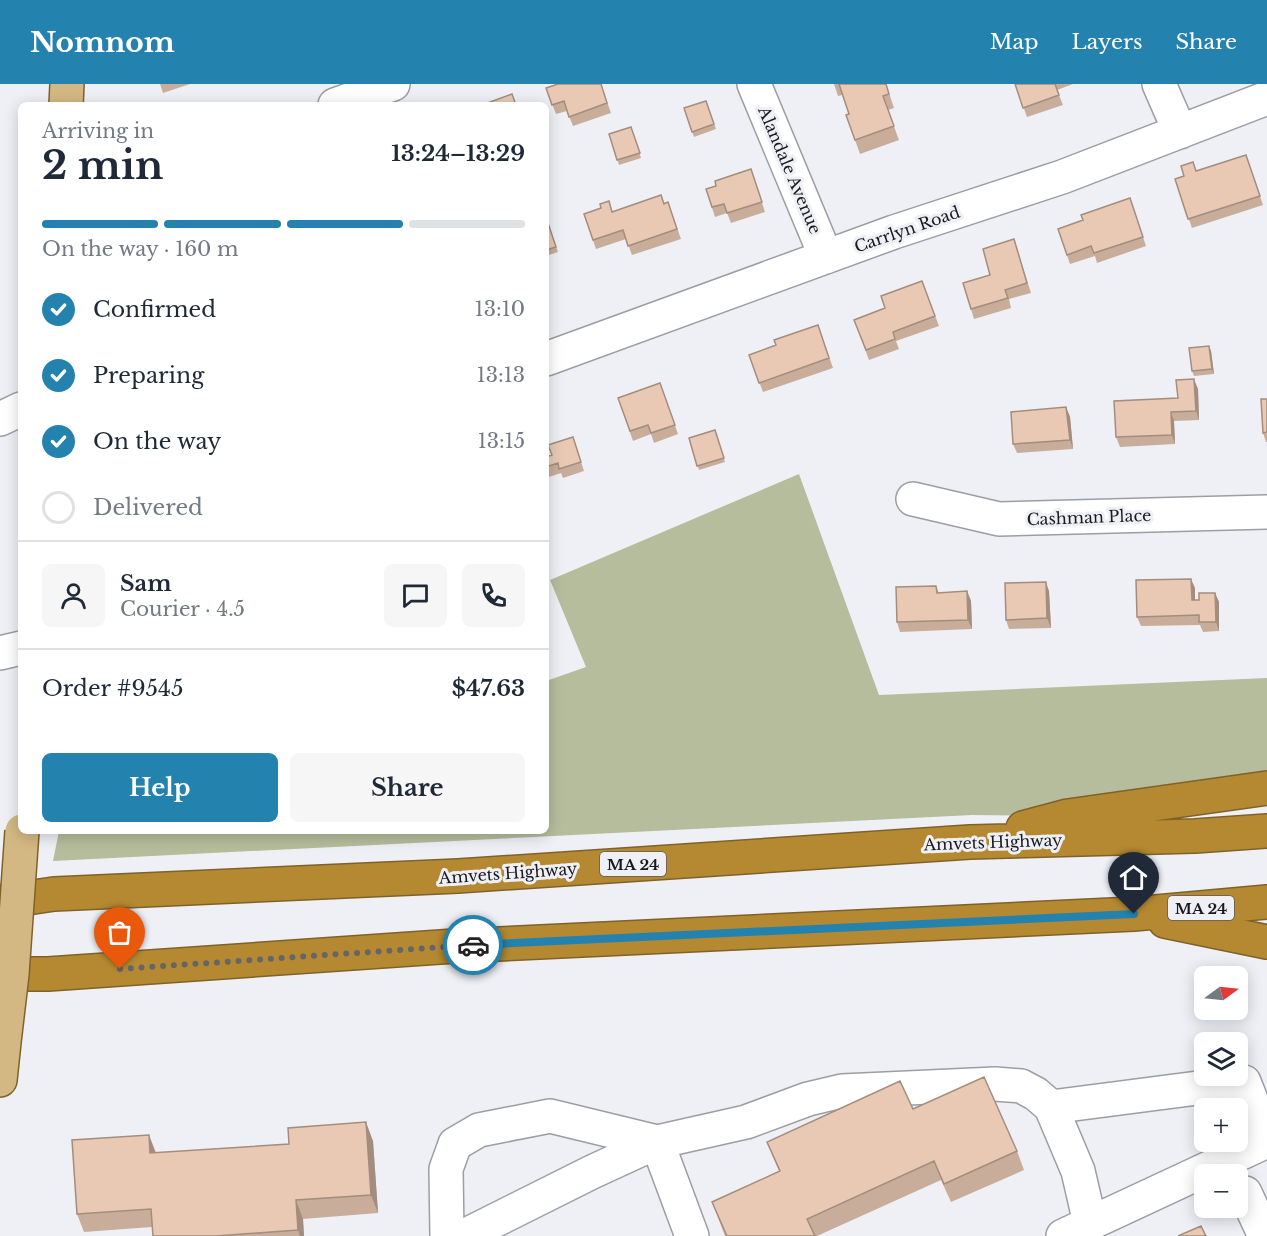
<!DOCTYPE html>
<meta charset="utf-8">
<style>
:root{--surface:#fff;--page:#f6f6f7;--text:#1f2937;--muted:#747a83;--line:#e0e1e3;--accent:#2382ae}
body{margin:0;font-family:"Libre Baskerville",serif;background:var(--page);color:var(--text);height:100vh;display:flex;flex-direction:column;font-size:22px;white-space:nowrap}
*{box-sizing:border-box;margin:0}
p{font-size:20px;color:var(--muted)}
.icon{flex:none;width:33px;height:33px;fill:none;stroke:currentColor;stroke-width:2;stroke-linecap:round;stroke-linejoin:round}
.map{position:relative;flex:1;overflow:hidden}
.details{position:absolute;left:18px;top:18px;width:531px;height:732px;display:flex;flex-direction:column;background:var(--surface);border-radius:9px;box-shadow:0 3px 15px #0003}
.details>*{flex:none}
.needle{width:39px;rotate:75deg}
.buttons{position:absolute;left:1194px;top:882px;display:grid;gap:12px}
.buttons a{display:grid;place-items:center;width:54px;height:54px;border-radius:9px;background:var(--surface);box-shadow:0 3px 15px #0003;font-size:30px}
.pin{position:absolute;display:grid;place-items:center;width:51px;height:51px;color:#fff;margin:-62px -26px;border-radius:50% 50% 50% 0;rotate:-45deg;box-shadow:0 0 6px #0007}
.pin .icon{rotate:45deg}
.courier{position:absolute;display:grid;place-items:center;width:60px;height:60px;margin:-30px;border:4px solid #2382ae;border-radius:50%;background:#fff;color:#222;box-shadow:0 2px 8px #0007}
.headline em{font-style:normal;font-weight:700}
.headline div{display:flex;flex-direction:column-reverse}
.headline{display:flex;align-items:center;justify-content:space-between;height:102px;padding:0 24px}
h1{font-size:39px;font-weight:700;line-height:45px}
.bar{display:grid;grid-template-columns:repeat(4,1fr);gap:9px 6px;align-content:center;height:72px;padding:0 24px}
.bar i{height:8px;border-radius:4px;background:var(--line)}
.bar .selected{background:var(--accent)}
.bar p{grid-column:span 4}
.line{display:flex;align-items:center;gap:15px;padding:0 24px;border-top:2px solid var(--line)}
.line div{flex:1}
.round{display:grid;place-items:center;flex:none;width:63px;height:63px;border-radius:9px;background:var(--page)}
ol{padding:0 24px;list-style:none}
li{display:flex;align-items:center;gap:18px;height:66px}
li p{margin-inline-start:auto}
li .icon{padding:6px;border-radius:50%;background:var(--accent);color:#fff;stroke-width:4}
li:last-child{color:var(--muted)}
li i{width:33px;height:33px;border:3px solid var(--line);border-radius:50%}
.primary-button{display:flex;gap:12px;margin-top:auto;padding:12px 24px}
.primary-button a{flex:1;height:69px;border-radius:9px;background:var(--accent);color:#fff;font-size:24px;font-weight:700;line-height:69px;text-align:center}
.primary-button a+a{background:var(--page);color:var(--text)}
header{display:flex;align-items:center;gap:36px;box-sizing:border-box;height:84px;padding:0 30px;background:var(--accent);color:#fff}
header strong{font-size:28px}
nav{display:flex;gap:33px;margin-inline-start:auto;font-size:21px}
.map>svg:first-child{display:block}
.forest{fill:#b5bd9c}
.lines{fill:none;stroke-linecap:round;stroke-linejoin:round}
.minor-casing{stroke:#9d9ea3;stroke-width:36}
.major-casing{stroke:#7f622a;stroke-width:36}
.highway-casing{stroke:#7f622a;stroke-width:36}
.minor{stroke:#fff;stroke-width:33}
.major{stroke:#d3b883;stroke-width:33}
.highway{stroke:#b58931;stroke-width:33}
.major-bridge-casing{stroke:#7f622a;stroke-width:36;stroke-linecap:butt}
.major-bridge{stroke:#d3b883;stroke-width:33}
.wall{fill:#c8ad9b}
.shaded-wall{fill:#a38d7e}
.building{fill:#e9c9b4;stroke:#a38d7e;stroke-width:1.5}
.done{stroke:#656568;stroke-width:6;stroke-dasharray:0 10.8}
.route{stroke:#2382ae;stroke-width:8}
.labels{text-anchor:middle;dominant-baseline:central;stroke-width:6;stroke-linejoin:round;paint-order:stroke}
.shield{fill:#eff0f6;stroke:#5a5a5d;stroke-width:1.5}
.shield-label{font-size:15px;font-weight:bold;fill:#1a1a1c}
.street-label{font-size:16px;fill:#1a1a1c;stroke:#eff0f6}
</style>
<header>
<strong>Nomnom</strong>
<nav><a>Map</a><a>Layers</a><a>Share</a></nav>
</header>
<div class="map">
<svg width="1267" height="1152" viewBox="0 0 1267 1152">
<rect width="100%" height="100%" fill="#eff0f6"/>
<!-- forest -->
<path class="forest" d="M799,390L879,611L1267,594V704L1068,732L972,731L53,777L59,747H546V597L586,583L550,496Z"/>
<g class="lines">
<defs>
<path id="minor" d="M754,0L826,173
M1159,0L1180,48
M335,21L393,0
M546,275L894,148L1062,93L1267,14
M0,335L21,325
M913,415L999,435L1267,428
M0,569L21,564
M1051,1023L1244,998L1267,1056
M1245,1109L1265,1152
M447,1152L446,1085L455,1060L479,1046L550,1032L657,1058L692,1152
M464,1152L592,1088L657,1058L746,1038L808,1015L842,1007L995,1000L1021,1002L1036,1010L1051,1023L1078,1087L1090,1139
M1063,1152L1267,1057"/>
<path id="major" d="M66,21L67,0
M0,996L4,958"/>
<path id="highway" d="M1023,744L1068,732L1267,704
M0,818L54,810L458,792L970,758L1195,752L1267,747
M1165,837L1267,858
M0,890H48L455,862L1134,830L1267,818"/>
</defs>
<!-- minor casing -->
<use href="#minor" class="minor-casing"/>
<!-- major casing -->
<use href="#major" class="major-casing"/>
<!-- highway casing -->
<use href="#highway" class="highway-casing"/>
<!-- minor -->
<use href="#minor" class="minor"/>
<!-- major -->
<use href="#major" class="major"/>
<!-- highway -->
<use href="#highway" class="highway"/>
<defs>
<path id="major-bridge" d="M4,958L12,890L22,747"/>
</defs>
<!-- major-bridge casing -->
<use href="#major-bridge" class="major-bridge-casing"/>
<!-- major-bridge -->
<use href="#major-bridge" class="major-bridge"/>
</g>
<!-- wall -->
<path class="wall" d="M160,0H190L163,9Z
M601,0L611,29L573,42L567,27L556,30L546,4Z
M834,0H886L894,24L888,26L899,56L860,70L846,31L849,30L842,11L838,12Z
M1015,0H1073L1057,6L1063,21L1027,33Z
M706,17L716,45L694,53L684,24Z
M631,43L641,74L619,81L609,50Z
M1246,71L1263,121L1192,144L1175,95Z
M751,85L765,128L731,139L727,129L715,133L706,105L716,102Z
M1130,114L1146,162L1097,179L1095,172L1070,180L1058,145L1083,136Z
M668,118L681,155L632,171L626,155L596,165L584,130L613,128Z
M546,136H547L558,168L546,172Z
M1014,155L1031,209L1009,215L1011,224L974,235L971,225L990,191Z
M922,197L939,242L896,257L899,265L869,276L854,236L885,224Z
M818,241L833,284L763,308L749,271L776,261Z
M1211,267L1214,290L1194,292L1192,287Z
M660,299L678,350L654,359L651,350L633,357L618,314Z
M1198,305L1199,336L1174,337L1175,360L1120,363L1116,353L1178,314Z
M1267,315V358H1266L1263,349Z
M1066,323L1070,333L1073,365L1017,369L1013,360Z
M715,346L725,378L699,386L689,354Z
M573,353L584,387L563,394L561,389L546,394V373L552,371Z
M936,502L939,509L967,507L971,517L972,545L900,548L897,538Z
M1195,504V516H1199L1215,509L1219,518V547L1203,548L1200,541L1141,542L1137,533Z
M1049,507L1051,544L1009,545L1006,536Z
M913,1025L1017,1067L1024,1086L951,1118L941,1096L817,1152H725L712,1118L779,1087L767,1058Z
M373,1057L378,1129L303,1135L304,1152H153L152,1143L84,1148L77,1130L156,1069Z"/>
<!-- shaded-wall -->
<path class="shaded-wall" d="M1209,262L1211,267L1214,290L1212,285Z
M1194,295L1198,305L1199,336L1196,327Z
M1066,323L1070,333L1073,365L1070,356Z
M1171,328L1174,337L1175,360L1172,351Z
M1191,495L1195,504V526L1192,516Z
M1046,498L1049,507L1051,544L1047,534Z
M967,507L971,517L972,545L968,536Z
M1215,509L1219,518V547L1216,538Z
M366,1038L373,1057L378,1129L371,1111Z
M149,1051L156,1069H150Z
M296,1116L303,1135L304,1152H300L298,1146Z"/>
<!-- building -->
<path class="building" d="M558,0H601L607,19L569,33L564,17L552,21L546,4Z
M839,0H886L889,10L883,12L894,42L855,56L846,31L849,30Z
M1015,0H1055L1059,11L1023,24Z
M512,10L516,21H482Z
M706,17L714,40L692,48L684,24Z
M631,43L640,69L617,76L609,50Z
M1246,71L1260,112L1188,135L1175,95L1184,92L1181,82L1193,78L1196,87Z
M751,85L762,118L727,129L724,120L712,123L706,105L716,102L715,97Z
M661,111L664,120L668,118L677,145L628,162L623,146L593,156L584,130L601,124L600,120L609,117L612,128Z
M1130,114L1143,153L1094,169L1091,162L1067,171L1058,145L1083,136L1081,131Z
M546,136H547L556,163L546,166Z
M1014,155L1027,199L1005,206L1008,214L971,225L963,199L990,191L983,165Z
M922,197L935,232L893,248L895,255L866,266L854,236L885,224L881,212Z
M818,241L829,274L759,299L749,271L776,261L774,256Z
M1209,262L1212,285L1192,287L1189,264Z
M1194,295L1196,327L1171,328L1172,351L1116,353L1114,317L1178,314L1176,296Z
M660,299L675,341L651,349L648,341L630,347L618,314Z
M1261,315H1267V348L1263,349Z
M1066,323L1070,356L1013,360L1011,328Z
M715,346L724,374L697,382L689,354Z
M573,353L581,378L559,385L558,379L546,383V373L552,371L548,361Z
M1191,495L1192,516H1199V509H1215L1216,538H1199V531L1137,533L1136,496Z
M1046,498L1047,534L1006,536L1005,499Z
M936,502L937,509L967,507L968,536L897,538L896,503Z
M984,993L1017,1067L944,1100L934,1077L807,1135L815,1152H727L712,1118L780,1087L767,1058L900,997L913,1025Z
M366,1038L371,1111L296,1116L298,1146L216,1152H153L151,1125L77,1130L72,1056L149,1051L150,1069L289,1060L288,1044Z
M1201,1142L1206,1152H1178Z"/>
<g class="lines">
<!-- done -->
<path class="done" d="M120,885L473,861"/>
<!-- route -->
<path class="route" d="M473,861L1134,830"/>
</g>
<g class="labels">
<!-- shield labels -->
<g class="shield">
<rect x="600" y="768" width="66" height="24" rx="4.5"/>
<rect x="1168" y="812" width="66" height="24" rx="4.5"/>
</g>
<g class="shield-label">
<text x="633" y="780">MA 24</text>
<text x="1201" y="824">MA 24</text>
</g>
<!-- street labels -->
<g class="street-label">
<text transform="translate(790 86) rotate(67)">Alandale Avenue</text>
<text transform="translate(907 145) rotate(-19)">Carrlyn Road</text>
<text transform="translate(1089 433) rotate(-2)">Cashman Place</text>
<text transform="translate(993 758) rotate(-2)">Amvets Highway</text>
<text transform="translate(508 789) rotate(-4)">Amvets Highway</text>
</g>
</g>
</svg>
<div class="buttons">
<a><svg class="needle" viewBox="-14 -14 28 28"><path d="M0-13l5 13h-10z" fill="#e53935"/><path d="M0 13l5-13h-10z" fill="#747a83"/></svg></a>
<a><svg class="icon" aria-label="layers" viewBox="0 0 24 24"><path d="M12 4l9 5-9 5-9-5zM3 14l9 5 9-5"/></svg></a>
<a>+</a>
<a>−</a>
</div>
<div class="pin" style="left:120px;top:885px;background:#ea580c"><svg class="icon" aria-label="bag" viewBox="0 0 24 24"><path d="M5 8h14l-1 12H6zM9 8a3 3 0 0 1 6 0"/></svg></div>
<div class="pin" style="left:1134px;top:830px;background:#1f2937"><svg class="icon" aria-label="home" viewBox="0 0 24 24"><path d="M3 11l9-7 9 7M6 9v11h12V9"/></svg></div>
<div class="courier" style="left:473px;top:861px"><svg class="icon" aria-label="car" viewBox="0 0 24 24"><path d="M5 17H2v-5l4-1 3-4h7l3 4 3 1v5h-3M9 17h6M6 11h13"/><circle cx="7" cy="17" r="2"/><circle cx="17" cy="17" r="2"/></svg></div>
<section class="details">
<div class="headline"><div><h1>2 min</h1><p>Arriving in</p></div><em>13:24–13:29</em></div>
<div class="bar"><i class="selected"></i><i class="selected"></i><i class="selected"></i><i></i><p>On the way · 160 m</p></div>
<ol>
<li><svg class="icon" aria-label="check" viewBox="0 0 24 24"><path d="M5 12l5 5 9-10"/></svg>Confirmed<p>13:10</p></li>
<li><svg class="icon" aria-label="check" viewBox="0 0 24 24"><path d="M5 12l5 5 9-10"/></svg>Preparing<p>13:13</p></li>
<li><svg class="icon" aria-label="check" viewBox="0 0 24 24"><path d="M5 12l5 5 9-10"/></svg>On the way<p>13:15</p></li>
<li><i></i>Delivered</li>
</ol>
<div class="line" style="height:108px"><a class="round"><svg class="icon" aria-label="person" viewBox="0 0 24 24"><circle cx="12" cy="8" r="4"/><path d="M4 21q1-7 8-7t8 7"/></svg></a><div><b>Sam</b><p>Courier · 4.5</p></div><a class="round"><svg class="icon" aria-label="chat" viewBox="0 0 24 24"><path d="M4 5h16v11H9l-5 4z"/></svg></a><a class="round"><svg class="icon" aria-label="phone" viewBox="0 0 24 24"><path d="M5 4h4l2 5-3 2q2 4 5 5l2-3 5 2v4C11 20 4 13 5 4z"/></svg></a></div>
<div class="line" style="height:78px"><div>Order #9545</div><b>$47.63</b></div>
<div class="primary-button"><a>Help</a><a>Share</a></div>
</section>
</div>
